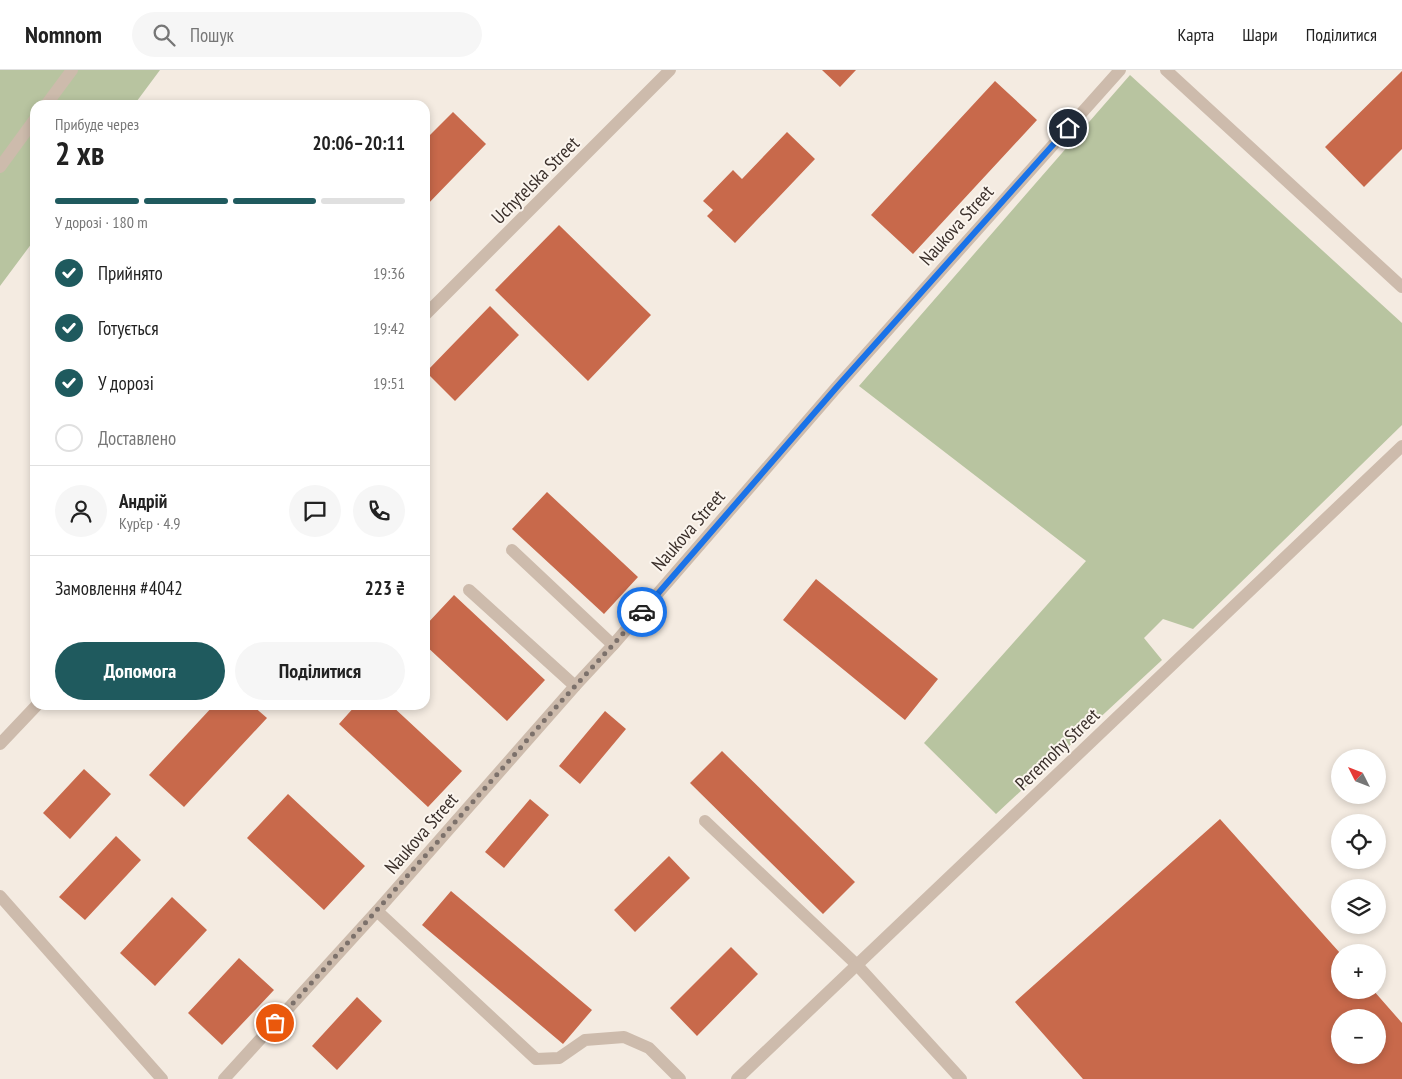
<!DOCTYPE html>
<html lang="uk">
<meta charset="utf-8">
<style>
:root{--surface:#fff;--page:#f6f6f6;--text:#222;--muted:#767676;--line:#e0e0e0;--accent:#1f5a5e}
body{margin:0;font-family:"PT Sans Narrow",sans-serif;background:var(--page);color:var(--text);height:100vh;display:flex;flex-direction:column;font-size:19px;white-space:nowrap}
*{box-sizing:border-box;margin:0}
p{font-size:16px;color:var(--muted)}
.icon{flex:none;width:28px;height:28px;fill:none;stroke:currentColor;stroke-width:2;stroke-linecap:round;stroke-linejoin:round}
.map{position:relative;flex:1;overflow:hidden}
.drawer{position:absolute;left:30px;top:30px;width:400px;height:610px;display:flex;flex-direction:column;background:var(--surface);border-radius:15px;box-shadow:0 2px 8px #0003}
.drawer>*{flex:none}
.needle{width:32px;rotate:312deg}
.controls{position:absolute;left:1331px;top:679px;display:grid;gap:10px}
.controls a{display:grid;place-items:center;width:55px;height:55px;border-radius:50%;background:var(--surface);box-shadow:0 2px 8px #0003;font-size:25px}
.pin{position:absolute;display:grid;place-items:center;width:42px;height:42px;color:#fff;margin:-21px;border:2px solid #fff;border-radius:50%;box-shadow:0 1px 5px #0007}
.courier{position:absolute;display:grid;place-items:center;width:50px;height:50px;margin:-25px;border:4px solid #1a73e8;border-radius:50%;background:#fff;color:#222;box-shadow:0 1px 6px #0007}
.summary em{font-style:normal;font-weight:700}
.summary div{display:flex;flex-direction:column-reverse}
.summary{display:flex;align-items:center;justify-content:space-between;height:85px;padding:0 25px}
h1{font-size:32px;font-weight:700;line-height:38px}
.bar{display:grid;grid-template-columns:repeat(4,1fr);gap:8px 5px;align-content:center;height:60px;padding:0 25px}
.bar i{height:6px;border-radius:4px;background:var(--line)}
.bar .on{background:var(--accent)}
.bar p{grid-column:span 4}
.line{display:flex;align-items:center;gap:12px;padding:0 25px;border-top:1px solid var(--line)}
.line div{flex:1}
.round{display:grid;place-items:center;flex:none;width:52px;height:52px;border-radius:26px;background:var(--page)}
ol{padding:0 25px;list-style:none}
li{display:flex;align-items:center;gap:15px;height:55px}
li p{margin-inline-start:auto}
li .icon{padding:5px;border-radius:50%;background:var(--accent);color:#fff;stroke-width:4}
li:last-child{color:var(--muted)}
li i{width:28px;height:28px;border:2px solid var(--line);border-radius:50%}
.primary-button{display:flex;gap:10px;margin-top:auto;padding:10px 25px}
.primary-button a{flex:1;height:58px;border-radius:30px;background:var(--accent);color:#fff;font-size:20px;font-weight:700;line-height:58px;text-align:center}
.primary-button a+a{background:var(--page);color:var(--text)}
header{display:flex;align-items:center;gap:30px;box-sizing:border-box;height:70px;padding:0 25px;background:var(--surface);border-bottom:1px solid var(--line)}
header strong{font-size:24px}
nav{display:flex;gap:28px;margin-inline-start:auto;font-size:18px}
.search{width:350px;height:45px;background:var(--page);display:flex;align-items:center;gap:12px;box-sizing:border-box;padding:0 18px;border-radius:28px;color:var(--muted);font-size:19px}
.map>svg:first-child{display:block}
.green{fill:#b8c4a0}
.building{fill:#c8694b;fill-rule:evenodd}
.lines{fill:none;stroke-linecap:round;stroke-linejoin:round}
.lane{stroke:#cdbbac;stroke-width:12}
.street{stroke:#cdbbac;stroke-width:12}
.done{stroke:#7c716b;stroke-width:5;stroke-dasharray:0 9}
.route{stroke:#1a73e8;stroke-width:6}
.labels{text-anchor:middle;dominant-baseline:central;stroke-width:4;stroke-linejoin:round;paint-order:stroke}
.street-label{font-size:19px;fill:#3b302b;stroke:#fbf5ee}
</style>
<header>
<strong>Nomnom</strong>
<div class="search"><svg class="icon" aria-label="search" viewBox="0 0 24 24"><circle cx="10" cy="10" r="6"/><path d="M15 15l6 6"/></svg>Пошук</div>
<nav><a>Карта</a><a>Шари</a><a>Поділитися</a></nav>
</header>
<div class="map">
<svg width="1402" height="1009" viewBox="0 0 1402 1009">
<rect width="100%" height="100%" fill="#f4ebe1"/>
<!-- green -->
<path class="green" d="M0,0H160L134,35H35V169L0,216Z
M1130,5L1402,253V355L1193,559L1163,549L1144,568L1162,590L996,744L924,673L1086,491L859,316Z"/>
<!-- building -->
<path class="building" d="M822,0H856L840,17Z
M1402,1V79L1364,117L1325,77Z
M995,11L1037,50L913,184L871,145Z
M453,42L486,74L425,137V70Z
M787,62L815,89L735,173L707,146L713,140L703,131L733,100L742,109Z
M559,155L651,245L588,311L495,220Z
M490,236L519,265L455,331L426,302Z
M547,422L638,507L604,544L512,459Z
M816,509L938,609L905,650L783,550Z
M454,525L545,610L507,651L425,575V556Z
M214,635H252L267,648L184,737L149,705Z
M356,635H391L462,701L428,737L339,654Z
M605,641L626,659L580,714L559,696Z
M722,681L855,812L823,844L690,713Z
M84,699L111,724L70,769L43,743Z
M288,724L365,796L324,840L247,768Z
M530,729L549,745L504,798L485,782Z
M1220,749L1340,883V920H1373L1402,953V1009H1083L1015,932ZM1340,948H1378V985H1340Z
M116,766L141,790L85,850L59,827Z
M669,786L690,808L635,862L614,840Z
M451,821L592,940L563,974L422,855Z
M172,827L207,860L155,916L120,883Z
M731,877L758,904L697,966L670,938Z
M239,888L274,920L222,975L188,943Z
M357,927L382,951L337,1000L312,976Z"/>
<g class="lines">
<!-- lane -->
<path class="lane" d="M512,480L613,575
M469,520L575,616
M705,751L857,895L961,1009
M377,841L536,989L559,988L585,970L624,967L649,978L680,1009"/>
<!-- street -->
<path class="street" d="M1166,0L1402,217
M46,35L72,0
M0,97L35,49
M425,245L670,0
M0,674L37,635
M0,826L162,1009
M224,1009L377,841L575,616L613,575L836,318L1120,0
M737,1009L1402,376"/>
</g>
<g class="lines">
<!-- done -->
<path class="done" d="M275,953C368,851 459,748 550,644C580,610 612,577 642,542"/>
<!-- route -->
<path class="route" d="M642,542L836,318L1068,58"/>
</g>
<g class="labels">
<!-- street labels -->
<g class="street-label">
<text transform="translate(535 110) rotate(-45)">Uchytelska Street</text>
<text transform="translate(956 155) rotate(-48)">Naukova Street</text>
<text transform="translate(688 460) rotate(-49)">Naukova Street</text>
<text transform="translate(1057 679) rotate(-44)">Peremohy Street</text>
<text transform="translate(421 763) rotate(-49)">Naukova Street</text>
</g>
</g>
</svg>
<div class="controls">
<a><svg class="needle" viewBox="-14 -14 28 28"><path d="M0-13l5 13h-10z" fill="#e53935"/><path d="M0 13l5-13h-10z" fill="#767676"/></svg></a>
<a><svg class="icon" aria-label="locate" viewBox="0 0 24 24"><circle cx="12" cy="12" r="6"/><path d="M12 2v4M12 18v4M2 12h4M18 12h4"/></svg></a>
<a><svg class="icon" aria-label="layers" viewBox="0 0 24 24"><path d="M12 4l9 5-9 5-9-5zM3 14l9 5 9-5"/></svg></a>
<a>+</a>
<a>−</a>
</div>
<div class="pin" style="left:275px;top:953px;background:#ea580c"><svg class="icon" aria-label="bag" viewBox="0 0 24 24"><path d="M5 8h14l-1 12H6zM9 8a3 3 0 0 1 6 0"/></svg></div>
<div class="pin" style="left:1068px;top:58px;background:#1f2937"><svg class="icon" aria-label="home" viewBox="0 0 24 24"><path d="M3 11l9-7 9 7M6 9v11h12V9"/></svg></div>
<div class="courier" style="left:642px;top:542px"><svg class="icon" aria-label="car" viewBox="0 0 24 24"><path d="M5 17H2v-5l4-1 3-4h7l3 4 3 1v5h-3M9 17h6M6 11h13"/><circle cx="7" cy="17" r="2"/><circle cx="17" cy="17" r="2"/></svg></div>
<section class="drawer">
<div class="summary"><div><h1>2 хв</h1><p>Прибуде через</p></div><em>20:06–20:11</em></div>
<div class="bar"><i class="on"></i><i class="on"></i><i class="on"></i><i></i><p>У дорозі · 180 m</p></div>
<ol>
<li><svg class="icon" aria-label="check" viewBox="0 0 24 24"><path d="M5 12l5 5 9-10"/></svg>Прийнято<p>19:36</p></li>
<li><svg class="icon" aria-label="check" viewBox="0 0 24 24"><path d="M5 12l5 5 9-10"/></svg>Готується<p>19:42</p></li>
<li><svg class="icon" aria-label="check" viewBox="0 0 24 24"><path d="M5 12l5 5 9-10"/></svg>У дорозі<p>19:51</p></li>
<li><i></i>Доставлено</li>
</ol>
<div class="line" style="height:90px"><a class="round"><svg class="icon" aria-label="person" viewBox="0 0 24 24"><circle cx="12" cy="8" r="4"/><path d="M4 21q1-7 8-7t8 7"/></svg></a><div><b>Андрій</b><p>Кур’єр · 4.9</p></div><a class="round"><svg class="icon" aria-label="chat" viewBox="0 0 24 24"><path d="M4 5h16v11H9l-5 4z"/></svg></a><a class="round"><svg class="icon" aria-label="phone" viewBox="0 0 24 24"><path d="M5 4h4l2 5-3 2q2 4 5 5l2-3 5 2v4C11 20 4 13 5 4z"/></svg></a></div>
<div class="line" style="height:65px"><div>Замовлення #4042</div><b>223 ₴</b></div>
<div class="primary-button"><a>Допомога</a><a>Поділитися</a></div>
</section>
</div>
